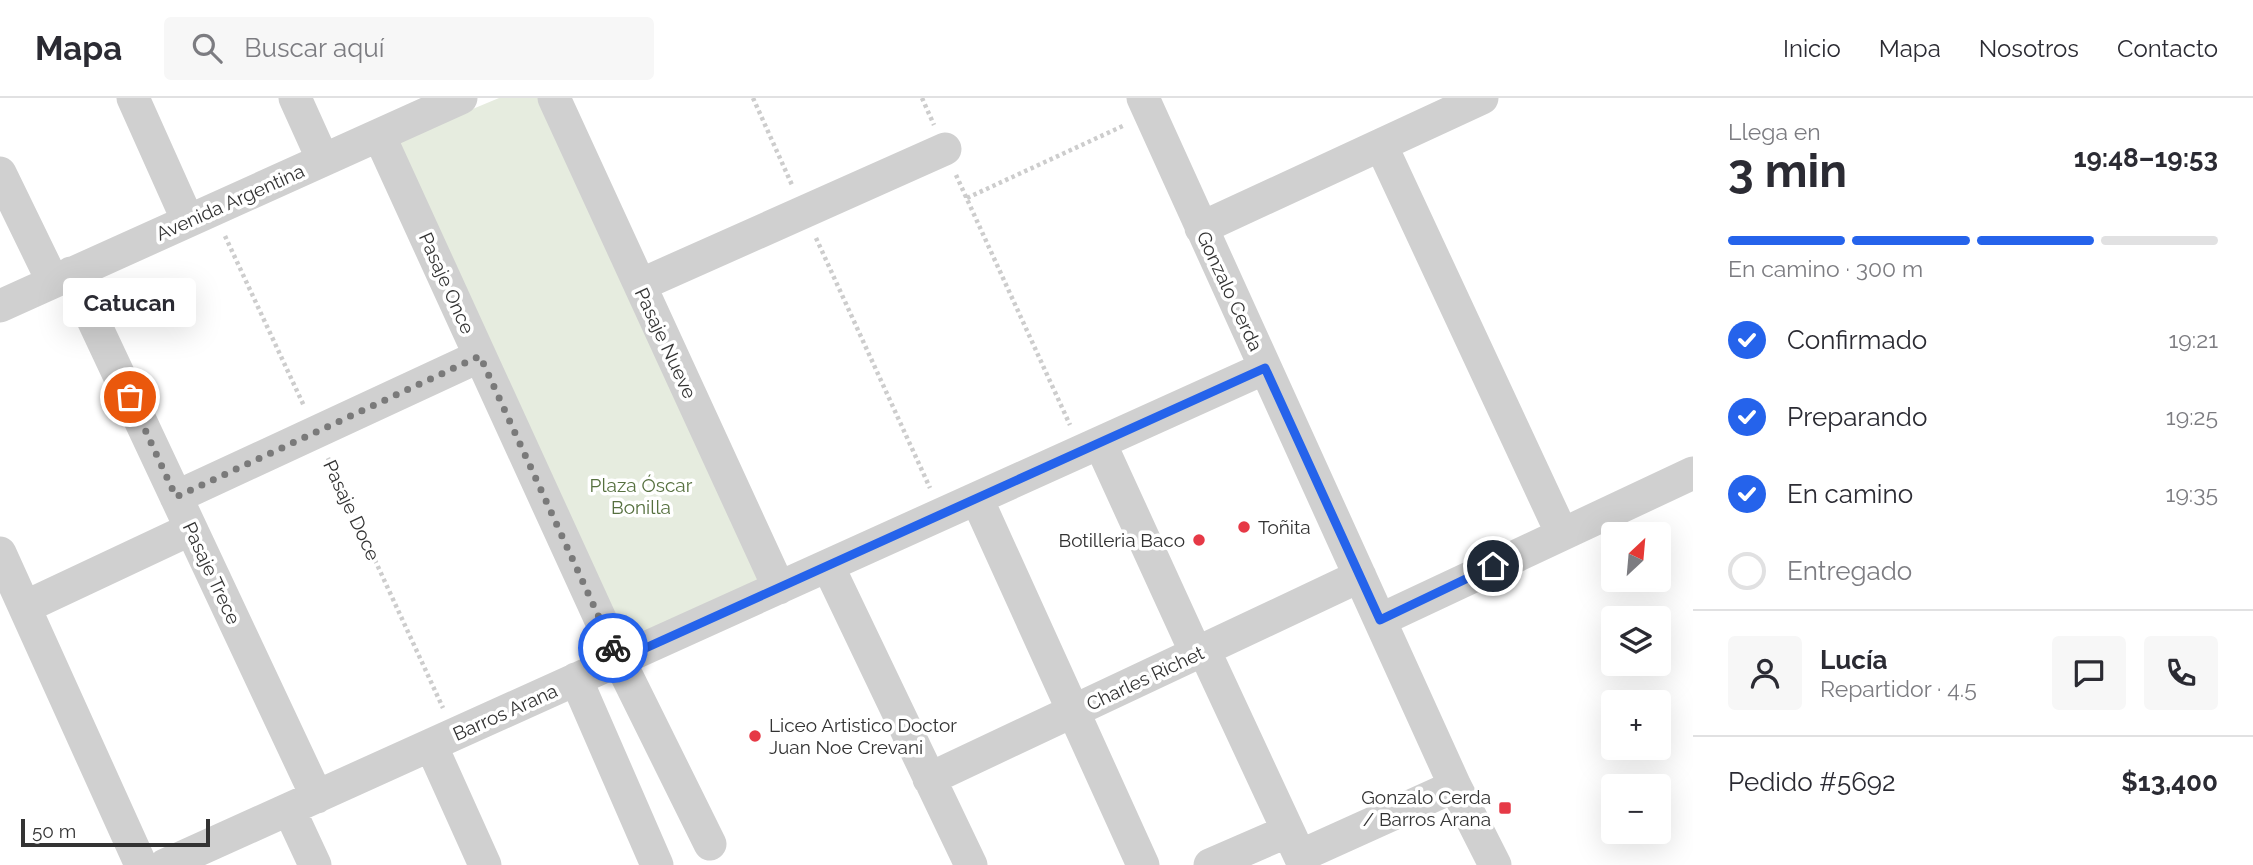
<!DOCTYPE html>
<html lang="es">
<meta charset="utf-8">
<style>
:root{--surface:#fff;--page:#f7f7f7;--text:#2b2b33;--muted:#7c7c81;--line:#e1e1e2;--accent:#2563eb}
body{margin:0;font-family:Raleway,sans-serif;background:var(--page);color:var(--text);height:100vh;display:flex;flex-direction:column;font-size:26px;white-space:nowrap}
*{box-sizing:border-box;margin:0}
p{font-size:23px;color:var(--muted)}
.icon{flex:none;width:38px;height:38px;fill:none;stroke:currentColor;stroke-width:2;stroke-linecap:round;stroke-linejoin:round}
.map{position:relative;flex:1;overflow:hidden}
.sheet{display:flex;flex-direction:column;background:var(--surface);width:560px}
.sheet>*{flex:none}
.needle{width:46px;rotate:26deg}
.fabs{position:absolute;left:1601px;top:424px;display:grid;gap:14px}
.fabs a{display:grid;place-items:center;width:70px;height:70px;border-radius:7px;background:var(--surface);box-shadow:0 7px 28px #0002;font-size:35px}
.scale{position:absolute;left:21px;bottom:18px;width:189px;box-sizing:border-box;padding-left:7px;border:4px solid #333;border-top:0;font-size:19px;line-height:24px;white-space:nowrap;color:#333;-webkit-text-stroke:5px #fff;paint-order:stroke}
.pin{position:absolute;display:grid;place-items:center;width:60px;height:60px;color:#fff;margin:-30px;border:4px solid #fff;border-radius:50%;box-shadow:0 2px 7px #0007}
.courier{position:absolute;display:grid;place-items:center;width:70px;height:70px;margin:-35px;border:5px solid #2563eb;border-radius:50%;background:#fff;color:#222;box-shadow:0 2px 9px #0007}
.bubble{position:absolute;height:49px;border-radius:7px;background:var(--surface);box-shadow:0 7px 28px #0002;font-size:23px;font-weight:700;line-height:49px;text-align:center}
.summary em{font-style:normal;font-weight:700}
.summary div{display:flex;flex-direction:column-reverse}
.summary{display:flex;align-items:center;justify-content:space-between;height:119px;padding:0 35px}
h1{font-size:46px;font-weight:700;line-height:52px}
.bar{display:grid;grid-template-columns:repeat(4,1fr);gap:10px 7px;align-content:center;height:84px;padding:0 35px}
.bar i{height:9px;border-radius:5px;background:var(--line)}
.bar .current{background:var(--accent)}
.bar p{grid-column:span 4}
.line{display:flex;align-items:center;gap:18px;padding:0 35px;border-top:2px solid var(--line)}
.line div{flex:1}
.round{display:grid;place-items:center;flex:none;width:74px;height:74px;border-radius:7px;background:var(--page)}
ol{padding:0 35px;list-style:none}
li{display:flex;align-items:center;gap:21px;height:77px}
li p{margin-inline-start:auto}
li .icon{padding:7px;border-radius:50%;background:var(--accent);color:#fff;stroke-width:4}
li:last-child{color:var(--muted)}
li i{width:38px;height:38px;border:4px solid var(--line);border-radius:50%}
header{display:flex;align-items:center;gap:42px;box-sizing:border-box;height:98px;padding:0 35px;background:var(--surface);border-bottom:2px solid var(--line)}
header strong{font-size:33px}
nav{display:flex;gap:38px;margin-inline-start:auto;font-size:24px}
.search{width:490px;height:63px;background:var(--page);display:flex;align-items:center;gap:18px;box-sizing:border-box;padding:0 24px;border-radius:7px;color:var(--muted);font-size:26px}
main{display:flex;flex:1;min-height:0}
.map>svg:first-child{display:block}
.green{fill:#e6ecdf}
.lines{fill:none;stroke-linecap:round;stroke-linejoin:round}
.path{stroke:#cdcdcd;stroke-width:4.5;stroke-dasharray:3.5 3.5;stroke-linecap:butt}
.minor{stroke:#d0d0d0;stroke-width:33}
.done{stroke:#7a7a7a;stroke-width:7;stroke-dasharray:0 12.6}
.route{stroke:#2563eb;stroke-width:9}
.poi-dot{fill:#e63946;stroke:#fff;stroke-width:2.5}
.labels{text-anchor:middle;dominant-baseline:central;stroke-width:7;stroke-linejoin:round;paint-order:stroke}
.street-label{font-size:19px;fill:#333;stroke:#fff}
.park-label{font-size:19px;fill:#56703f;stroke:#fff}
.poi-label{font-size:19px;fill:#333;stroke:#fff;text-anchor:start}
</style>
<header>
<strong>Mapa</strong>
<div class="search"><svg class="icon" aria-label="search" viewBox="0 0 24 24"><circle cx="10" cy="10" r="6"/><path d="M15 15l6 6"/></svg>Buscar aquí</div>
<nav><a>Inicio</a><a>Mapa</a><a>Nosotros</a><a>Contacto</a></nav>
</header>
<main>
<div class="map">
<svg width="1693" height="767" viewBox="0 0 1693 767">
<rect width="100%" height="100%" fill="#fff"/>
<!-- green -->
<path class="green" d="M499,0H541L763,486L626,546L396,43Z"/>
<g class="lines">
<!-- path -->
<path class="path" d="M753,0L792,87
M922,0L934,27
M956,77L1070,327
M967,100L1125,27
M225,138L304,308
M816,140L930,390
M328,360L443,610"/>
<!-- minor -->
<path class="minor" d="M133,0L188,123
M295,0L323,62
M554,0L779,490
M1143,0L1455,688L1495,767
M379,37L619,562L710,746
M1381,47L1562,436
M0,75L53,184
M1201,130L1482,0
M71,175L317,699
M640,187L945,51
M0,208L461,0
M1100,345L1196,555
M176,399L480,258
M977,401L1143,767
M0,455L141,767
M828,468L971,767
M25,509L191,431
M1380,522L1693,375
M1204,552L1304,767
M576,581L657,767
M431,647L485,767
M929,681L1360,478
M289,711L315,767
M1300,758L1455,688
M165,767L1265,270
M1210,767L1288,733"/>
</g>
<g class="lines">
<!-- done -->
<path class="done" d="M130,299L176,399L480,258L613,550"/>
<!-- route -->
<path class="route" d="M613,550L619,562L1265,270L1380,522L1493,468"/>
</g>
<!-- markers -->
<g class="poi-dot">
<circle cx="1244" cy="429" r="7"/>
<circle cx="1199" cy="442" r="7"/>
<circle cx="755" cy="638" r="7"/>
<rect x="1498" y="703" width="14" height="14" rx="3.5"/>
</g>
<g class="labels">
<!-- street labels -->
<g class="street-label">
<text transform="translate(230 104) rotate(-24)">Avenida Argentina</text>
<text transform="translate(447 185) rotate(66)">Pasaje Once</text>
<text transform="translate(1230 193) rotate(65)">Gonzalo Cerda</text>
<text transform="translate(666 245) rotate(65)">Pasaje Nueve</text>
<text transform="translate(352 412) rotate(65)">Pasaje Doce</text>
<text transform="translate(212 475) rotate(65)">Pasaje Trece</text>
<text transform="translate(1145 580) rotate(-25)">Charles Richet</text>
<text transform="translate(505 614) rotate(-24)">Barros Arana</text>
</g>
<!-- park labels -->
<g class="park-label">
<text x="641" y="387">Plaza Óscar<tspan x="641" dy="22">Bonilla</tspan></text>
</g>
<!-- poi labels -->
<g class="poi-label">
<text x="1258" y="429">Toñita</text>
<text x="1185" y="442" text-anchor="end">Botilleria Baco</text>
<text x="769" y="627">Liceo Artistico Doctor<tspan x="769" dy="22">Juan Noe Crevani</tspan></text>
<text x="1491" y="699" text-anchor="end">Gonzalo Cerda<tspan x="1491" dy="22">/ Barros Arana</tspan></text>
</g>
</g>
</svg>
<div class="fabs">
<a><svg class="needle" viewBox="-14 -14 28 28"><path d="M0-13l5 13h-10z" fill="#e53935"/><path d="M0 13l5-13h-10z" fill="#7c7c81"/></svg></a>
<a><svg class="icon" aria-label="layers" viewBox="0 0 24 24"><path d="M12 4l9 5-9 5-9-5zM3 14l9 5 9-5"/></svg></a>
<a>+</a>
<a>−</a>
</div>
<div class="scale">50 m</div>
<div class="pin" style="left:130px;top:299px;background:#ea580c"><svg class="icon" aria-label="bag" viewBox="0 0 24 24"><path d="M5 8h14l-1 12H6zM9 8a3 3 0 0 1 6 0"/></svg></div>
<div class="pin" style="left:1493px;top:468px;background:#1f2937"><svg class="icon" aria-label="home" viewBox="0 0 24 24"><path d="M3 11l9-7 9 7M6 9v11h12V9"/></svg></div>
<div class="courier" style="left:613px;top:550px"><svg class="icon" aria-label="bike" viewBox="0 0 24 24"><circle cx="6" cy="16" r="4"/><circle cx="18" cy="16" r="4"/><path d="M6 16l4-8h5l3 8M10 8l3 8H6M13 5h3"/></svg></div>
<div class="bubble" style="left:63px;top:180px;width:133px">Catucan</div>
</div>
<section class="sheet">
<div class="summary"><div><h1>3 min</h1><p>Llega en</p></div><em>19:48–19:53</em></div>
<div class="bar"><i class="current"></i><i class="current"></i><i class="current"></i><i></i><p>En camino · 300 m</p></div>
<ol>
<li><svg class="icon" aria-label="check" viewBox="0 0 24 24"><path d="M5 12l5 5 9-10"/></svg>Confirmado<p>19:21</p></li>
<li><svg class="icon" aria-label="check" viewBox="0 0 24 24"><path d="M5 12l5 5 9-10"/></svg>Preparando<p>19:25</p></li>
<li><svg class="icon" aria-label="check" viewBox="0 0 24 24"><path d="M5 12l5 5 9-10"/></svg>En camino<p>19:35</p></li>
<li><i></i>Entregado</li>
</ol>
<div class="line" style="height:126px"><a class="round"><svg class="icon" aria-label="person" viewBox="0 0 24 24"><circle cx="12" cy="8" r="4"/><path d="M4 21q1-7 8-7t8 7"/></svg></a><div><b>Lucía</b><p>Repartidor · 4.5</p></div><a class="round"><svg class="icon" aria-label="chat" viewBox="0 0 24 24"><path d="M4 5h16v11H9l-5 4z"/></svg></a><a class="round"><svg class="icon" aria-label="phone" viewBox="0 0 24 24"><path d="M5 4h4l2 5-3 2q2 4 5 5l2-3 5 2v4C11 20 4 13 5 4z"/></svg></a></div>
<div class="line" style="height:91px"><div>Pedido #5692</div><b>$13,400</b></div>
</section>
</main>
